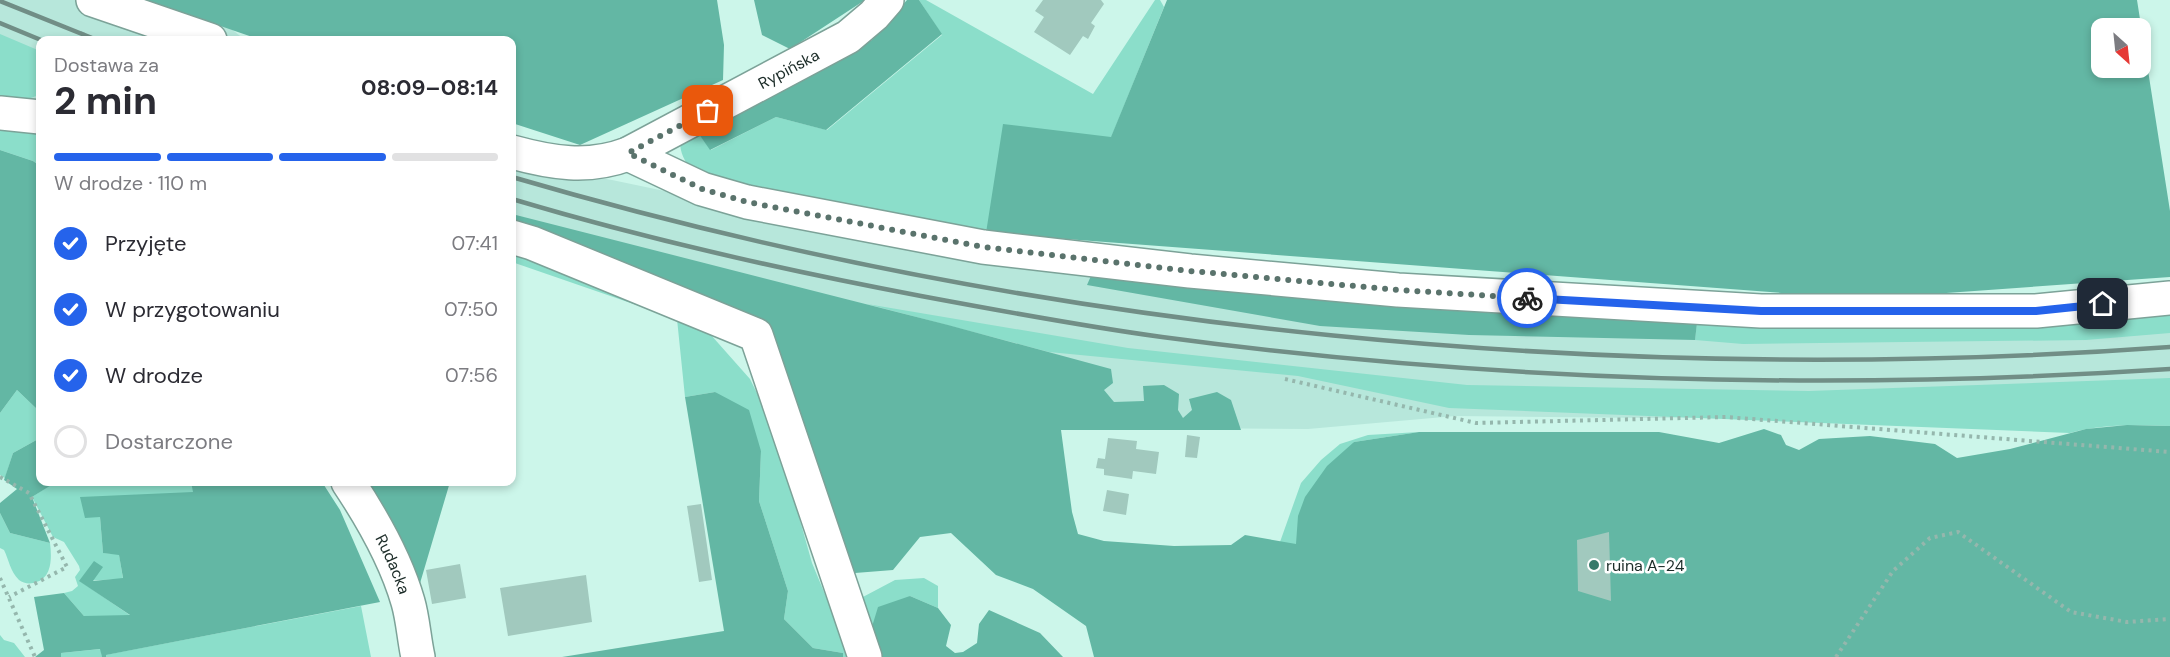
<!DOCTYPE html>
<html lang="pl">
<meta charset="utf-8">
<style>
:root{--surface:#fff;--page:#f7f7f7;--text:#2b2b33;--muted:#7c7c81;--line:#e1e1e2;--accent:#2563eb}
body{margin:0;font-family:"DM Sans",sans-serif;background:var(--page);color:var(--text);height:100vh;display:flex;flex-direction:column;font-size:22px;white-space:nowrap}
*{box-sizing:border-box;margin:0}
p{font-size:20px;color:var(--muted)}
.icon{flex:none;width:33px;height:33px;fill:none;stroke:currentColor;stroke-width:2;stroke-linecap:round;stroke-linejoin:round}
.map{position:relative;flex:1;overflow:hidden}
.details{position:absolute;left:36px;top:36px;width:480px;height:450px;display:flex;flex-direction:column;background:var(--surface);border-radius:12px;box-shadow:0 3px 9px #0003}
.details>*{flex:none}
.needle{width:39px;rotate:153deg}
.controls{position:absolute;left:2091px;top:18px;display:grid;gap:12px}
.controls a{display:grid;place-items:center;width:60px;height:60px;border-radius:12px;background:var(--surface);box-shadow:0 3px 9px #0003;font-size:30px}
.pin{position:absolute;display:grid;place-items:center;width:51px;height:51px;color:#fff;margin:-26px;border-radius:12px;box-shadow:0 3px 9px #0006}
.courier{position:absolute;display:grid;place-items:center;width:60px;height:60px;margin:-30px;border:4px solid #2563eb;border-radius:50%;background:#fff;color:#222;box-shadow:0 2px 8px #0007}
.summary em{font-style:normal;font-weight:700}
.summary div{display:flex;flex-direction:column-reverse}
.summary{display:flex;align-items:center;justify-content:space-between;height:102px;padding:0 18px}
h1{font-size:39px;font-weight:700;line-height:45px}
.bar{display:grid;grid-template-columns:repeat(4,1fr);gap:9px 6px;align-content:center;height:72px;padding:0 18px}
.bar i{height:8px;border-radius:4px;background:var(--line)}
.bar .current{background:var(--accent)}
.bar p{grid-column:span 4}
ol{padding:0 18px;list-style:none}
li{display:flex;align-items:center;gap:18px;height:66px}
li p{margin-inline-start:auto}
li .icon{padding:6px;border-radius:50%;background:var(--accent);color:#fff;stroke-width:4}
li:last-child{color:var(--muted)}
li i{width:33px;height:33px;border:3px solid var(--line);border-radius:50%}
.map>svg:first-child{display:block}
.built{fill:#b7e7db}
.green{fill:#8bdeca}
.forest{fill:#63b7a4;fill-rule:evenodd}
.building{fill:#a1c9be}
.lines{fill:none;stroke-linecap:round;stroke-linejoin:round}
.minor-casing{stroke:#7ca298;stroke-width:36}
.path{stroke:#95b7ad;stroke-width:4;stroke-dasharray:3 4.5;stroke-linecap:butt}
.minor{stroke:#fff;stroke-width:33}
.rail{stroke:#718e86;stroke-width:4.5}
.done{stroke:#5a736c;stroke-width:6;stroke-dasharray:0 10.8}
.route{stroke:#2563eb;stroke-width:8}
.poi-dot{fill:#377a6b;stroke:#fff;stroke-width:2}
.labels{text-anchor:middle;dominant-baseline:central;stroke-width:5;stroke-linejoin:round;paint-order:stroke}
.street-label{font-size:16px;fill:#1c2c28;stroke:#fff}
.poi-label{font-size:16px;fill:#1c2c28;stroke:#fff;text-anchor:start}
</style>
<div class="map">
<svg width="2170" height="657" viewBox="0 0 2170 657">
<rect width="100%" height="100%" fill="#ccf6ea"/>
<!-- built -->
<path class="built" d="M0,0H196L245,40H40V121L0,103Z
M512,154L577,174L612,180L986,258L1546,303L2170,311V402L2043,412L1651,418L1455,416L1308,429L1063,427L512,233Z"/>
<!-- green -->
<path class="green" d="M919,0H926L1093,94L1155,0H1160L1164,7L1111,138L986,233L714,187C698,174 680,165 680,141L694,127L711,150L776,117L827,130L942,35Z
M0,34L40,51L39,95L14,104L0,101Z
M0,125L40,133V166L33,161L0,150Z
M512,251L703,326L750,379L774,428L812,563L851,657H843V653L813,648L784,619L788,591L759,501L761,451L715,392L685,397L677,319L512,262Z
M867,304L1128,348L1467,385L1809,391L2170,378V426C2136,425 2103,424 2070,433L1449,408L1298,376L1049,352Z
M2170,304V333L2086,340L1743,344L1695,340L1697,323Z
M17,390L40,412V438L13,453L5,478L0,475V413Z
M1419,432L1354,442L1297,550L1280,542L1301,483L1321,460L1340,444L1368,435Z
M53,482H191L194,492L100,517L103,553L119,554L123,579L80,581L131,616H84L64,593L72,591L78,586L75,577L80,570L79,566L64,542L53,537L32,497L52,484Z
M0,513L10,533L50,543C52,559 52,580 33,583C28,584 23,583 19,580C10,571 9,560 4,550L0,548Z
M924,578L938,586V608L910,596L867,643L861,598L895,580Z
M361,606L371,657H106L105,655Z
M0,635L4,640L14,643L25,657H0Z
M101,649L102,657H61V653Z"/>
<!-- forest -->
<path class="forest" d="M145,0H717L724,45L723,80L580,145L512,123V40H261Z
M754,0H865L790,49L762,35Z
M907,0H919L942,34L826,130L776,117L710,150L694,127L872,40Z
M1167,0H2137L2170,211V277L1862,299L986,233L1003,124L1111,137ZM2102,28H2140V68H2102Z
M0,150L33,161L40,166V412L17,390L0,413Z
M512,214L948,325L1111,369L1113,383L1104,390L1114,402L1144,401L1143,386L1164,385L1179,394L1178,410L1183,418L1192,410L1189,399L1217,392L1231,400L1241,430H1061L1072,512L1078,534L1104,541L1174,546L1231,545L1245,535L1296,544L1298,516L1305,497L1327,466L1354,442L1419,432H1659L1719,443L1764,429L1781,435L1786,445L1799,450L1819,439L1870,436L1935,444L1957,458L2010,449L2086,429L2127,425L2170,426V657H1094L1086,626L1033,589L996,575L951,533L920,537L893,570L855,573L741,323L512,241Z
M1094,269L1697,323L1695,340L1469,335L1320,326L1087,285Z
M715,392L749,410L761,451L759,501L788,591L784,619L813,648L843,653V657H562L724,631L685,397Z
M40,438V482H53V484L32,497L50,543L10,533L0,513V503L17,489L4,480L13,453Z
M191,482H322L340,510L380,602L106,655V657H102L100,649L61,653V657H35L44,650L34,597L64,593L84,616L130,615L79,581L94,561L103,567L93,581L123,578L119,555L103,553L100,517L85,518L80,497L193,492Z
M361,482H450L418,590Z
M910,596L938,608L951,625L946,646L955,653L963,652L977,643L979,624L989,610L1040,633L1063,657H874L867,643L878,607Z"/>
<!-- building -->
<path class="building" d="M1043,0H1101L1104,4L1091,23L1095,26L1088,39L1083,36L1070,55L1034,32L1044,17L1035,11Z
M1187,435L1200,437L1197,458L1185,457Z
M1108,438L1137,441L1136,449L1159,452L1156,474L1133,471L1132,479L1104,475V469L1096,468L1098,458L1105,459Z
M1107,490L1129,494L1126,515L1103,511Z
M701,504L712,580L699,582L687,506Z
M1609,532L1611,601L1578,591L1577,540Z
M460,564L466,598L432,604L426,570Z
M586,575L592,622L508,636L500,588Z"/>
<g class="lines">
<defs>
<g id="minor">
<path d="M93,0L210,40"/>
<path d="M0,113L40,117"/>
<path id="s1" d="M512,152C552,163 588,169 628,154L848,37L874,15L887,0"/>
<path d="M628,154L702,189L747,202L983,247L1190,271L1398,290L1761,311H2036L2170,298"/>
<path d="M512,237L532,243L756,335L865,657"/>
<path id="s2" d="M348,482C372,518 396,560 408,602C413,619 414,639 418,657"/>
</g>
</defs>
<!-- minor casing -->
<use href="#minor" class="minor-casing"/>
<!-- path -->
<path class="path" d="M80,40L83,32
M1285,379L1476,423L1726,417L2170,452
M0,477L29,493L67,567L9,597
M0,578L35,657
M1836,657L1893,571L1930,538L1958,532L2071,612L2127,622L2170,619"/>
<!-- minor -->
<use href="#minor" class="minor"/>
<!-- rail -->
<path class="rail" d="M0,1L97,40
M0,23L41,40
M512,177C1044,333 1617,387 2170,347
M512,199C646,239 783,270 921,296C1001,311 1081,326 1162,337C1496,382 1834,391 2170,369"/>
</g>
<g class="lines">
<!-- done -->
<path class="done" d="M708,111L628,153L702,189L747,202L983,247L1190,271L1398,290L1527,298"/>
<!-- route -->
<path class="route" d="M1527,298L1761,311H2036L2103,304"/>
</g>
<!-- markers -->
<circle class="poi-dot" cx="1594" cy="565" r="6"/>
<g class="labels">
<!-- street labels -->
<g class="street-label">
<text stroke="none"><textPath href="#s1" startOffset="300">Rypińska</textPath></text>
<text stroke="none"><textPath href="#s2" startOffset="94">Rudacka</textPath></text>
</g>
<!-- poi labels -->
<g class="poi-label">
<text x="1606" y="565">ruina A-24</text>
</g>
</g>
</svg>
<div class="controls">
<a><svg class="needle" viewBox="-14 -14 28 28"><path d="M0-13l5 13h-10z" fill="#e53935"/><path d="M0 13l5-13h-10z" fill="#7c7c81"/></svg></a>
</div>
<div class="pin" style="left:708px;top:111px;background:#ea580c"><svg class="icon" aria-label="bag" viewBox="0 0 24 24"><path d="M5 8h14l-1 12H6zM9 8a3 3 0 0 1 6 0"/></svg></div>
<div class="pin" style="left:2103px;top:304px;background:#1f2937"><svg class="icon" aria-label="home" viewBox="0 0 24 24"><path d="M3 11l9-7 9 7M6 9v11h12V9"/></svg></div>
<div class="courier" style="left:1527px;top:298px"><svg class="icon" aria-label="bike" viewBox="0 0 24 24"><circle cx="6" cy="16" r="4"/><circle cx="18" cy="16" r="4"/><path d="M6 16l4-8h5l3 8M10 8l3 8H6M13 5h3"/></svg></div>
<section class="details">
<div class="summary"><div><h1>2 min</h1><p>Dostawa za</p></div><em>08:09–08:14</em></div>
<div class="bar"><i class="current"></i><i class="current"></i><i class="current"></i><i></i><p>W drodze · 110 m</p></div>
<ol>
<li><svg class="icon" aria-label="check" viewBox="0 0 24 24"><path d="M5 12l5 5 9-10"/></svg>Przyjęte<p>07:41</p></li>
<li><svg class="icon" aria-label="check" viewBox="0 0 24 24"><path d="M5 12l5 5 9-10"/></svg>W przygotowaniu<p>07:50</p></li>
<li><svg class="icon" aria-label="check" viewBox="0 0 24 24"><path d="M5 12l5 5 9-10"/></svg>W drodze<p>07:56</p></li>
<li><i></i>Dostarczone</li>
</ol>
</section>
</div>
